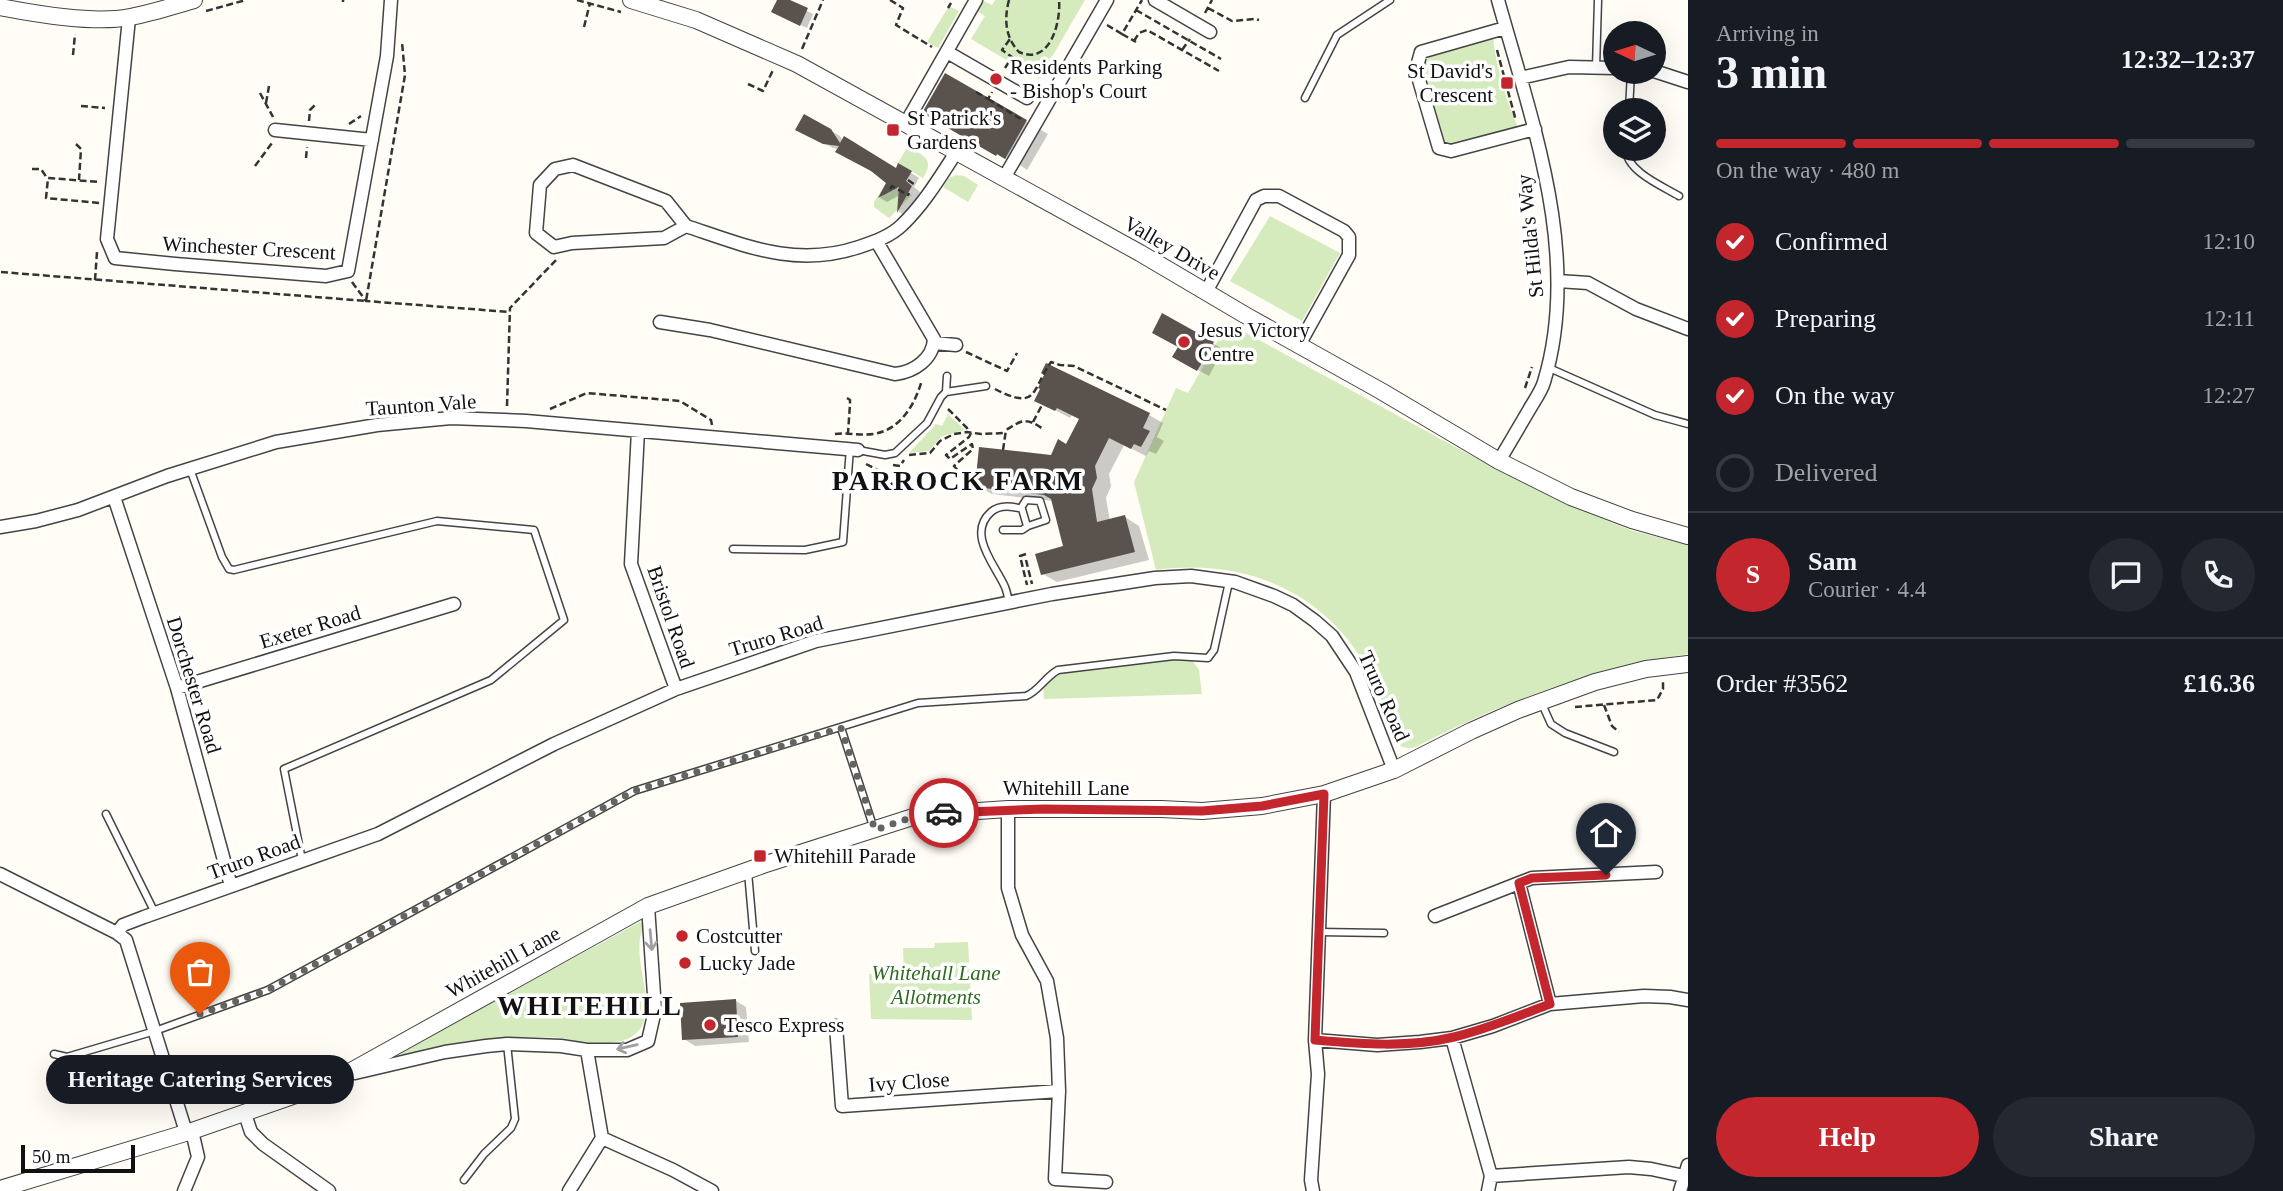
<!DOCTYPE html>
<meta charset="utf-8">
<style>
:root{--surface:#171b24;--page:#242831;--text:#f1f3f6;--muted:#9ea1a6;--line:#363941;--accent:#c4262e}
body{margin:0;font-family:Georgia,serif;background:var(--page);color:var(--text);height:100vh;display:flex;flex-direction:column;font-size:26px;white-space:nowrap}
*{box-sizing:border-box;margin:0}
p{font-size:23px;color:var(--muted)}
.icon{flex:none;width:38px;height:38px;fill:none;stroke:currentColor;stroke-width:2;stroke-linecap:round;stroke-linejoin:round}
.map{position:relative;flex:1;overflow:hidden}
.panel{display:flex;flex-direction:column;background:var(--surface);width:595px}
.panel>*{flex:none}
.needle{width:46px;rotate:274deg}
.buttons{position:absolute;left:1603px;top:21px;display:grid;gap:14px}
.buttons a{display:grid;place-items:center;width:63px;height:63px;border-radius:50%;background:var(--surface);box-shadow:0 7px 28px #0002;font-size:35px}
.scale{position:absolute;left:21px;bottom:18px;width:114px;box-sizing:border-box;padding-left:7px;border:4px solid #111;border-top:0;font-size:19px;line-height:24px;white-space:nowrap;color:#111;-webkit-text-stroke:5px #fff;paint-order:stroke}
.pin{position:absolute;display:grid;place-items:center;width:60px;height:60px;color:#fff;margin:-72px -30px;border-radius:50% 50% 50% 0;rotate:-45deg;box-shadow:0 0 7px #0007}
.pin .icon{rotate:45deg}
.courier{position:absolute;display:grid;place-items:center;width:70px;height:70px;margin:-35px;border:5px solid #c4262e;border-radius:50%;background:#fff;color:#222;box-shadow:0 2px 9px #0007}
.bubble{position:absolute;height:49px;border-radius:24px;background:var(--surface);box-shadow:0 7px 28px #0002;font-size:23px;font-weight:700;line-height:49px;text-align:center}
.summary em{font-style:normal;font-weight:700}
.summary div{display:flex;flex-direction:column-reverse}
.summary{display:flex;align-items:center;justify-content:space-between;height:119px;padding:0 28px}
h1{font-size:46px;font-weight:700;line-height:52px}
.bar{display:grid;grid-template-columns:repeat(4,1fr);gap:10px 7px;align-content:center;height:84px;padding:0 28px}
.bar i{height:9px;border-radius:5px;background:var(--line)}
.bar .selected{background:var(--accent)}
.bar p{grid-column:span 4}
.line{display:flex;align-items:center;gap:18px;padding:0 28px;border-top:2px solid var(--line)}
.line div{flex:1}
.round{display:grid;place-items:center;flex:none;width:74px;height:74px;border-radius:37px;background:var(--page)}
ol{padding:0 28px;list-style:none}
li{display:flex;align-items:center;gap:21px;height:77px}
li p{margin-inline-start:auto}
li .icon{padding:7px;border-radius:50%;background:var(--accent);color:#fff;stroke-width:4}
li:last-child{color:var(--muted)}
li i{width:38px;height:38px;border:4px solid var(--line);border-radius:50%}
.primary-button{display:flex;gap:14px;margin-top:auto;padding:14px 28px}
.primary-button a{flex:1;height:80px;border-radius:42px;background:var(--accent);color:#fff;font-size:28px;font-weight:700;line-height:80px;text-align:center}
.primary-button a+a{background:var(--page);color:var(--text)}
main{display:flex;flex:1;min-height:0}
.map>svg:first-child{display:block}
.green{fill:#d5ebbd}
.shadow{fill:#0003}
.building{fill:#5a524d}
.lines{fill:none;stroke-linecap:round;stroke-linejoin:round}
.service-casing{stroke:#444;stroke-width:9}
.minor-casing{stroke:#444;stroke-width:15}
.tertiary-casing{stroke:#444;stroke-width:18}
.path{stroke:#333;stroke-width:2.5;stroke-dasharray:7 3.5;stroke-linecap:butt}
.service{stroke:#fff;stroke-width:6}
.minor{stroke:#fff;stroke-width:12}
.tertiary{stroke:#fff;stroke-width:16}
.oneway{stroke:#a0a0a0}
.done{stroke:#646461;stroke-width:7;stroke-dasharray:0 12.6}
.route{stroke:#c4262e;stroke-width:9}
.poi-dot{fill:#c4262e;stroke:#fff;stroke-width:2.5}
.labels{text-anchor:middle;dominant-baseline:central;stroke-width:7;stroke-linejoin:round;paint-order:stroke}
.poi-label{font-size:21px;fill:#111;stroke:#fff;text-anchor:start}
.street-label{font-size:21px;fill:#111;stroke:#fff}
.park-label{font-size:21px;font-style:italic;fill:#2f6b1f;stroke:#fff}
.district-label{font-size:28px;font-weight:bold;letter-spacing:2px;fill:#111;stroke:#fff}
</style>
<main>
<div class="map">
<svg width="1688" height="1191" viewBox="0 0 1688 1191">
<rect width="100%" height="100%" fill="#fffdf5"/>
<!-- green -->
<path class="green" d="M982,0L992,5L995,0H1085L1039,79L971,39L985,16L976,10Z
M949,6L959,11L938,48L927,42Z
M1493,34C1494,61 1508,107 1520,131L1458,147L1446,144L1439,136L1422,74L1425,63L1432,54Z
M908,146C924,156 935,159 923,178L898,163Z
M956,175L964,176L978,185L968,202L943,187L949,178Z
M886,183L907,195L909,193L912,195L889,218L874,207V202Z
M1270,216L1340,253L1302,321L1230,281Z
M1228,323L1481,461L1567,504L1633,531L1688,545V654C1591,669 1502,702 1416,747C1405,750 1397,746 1392,736C1367,619 1275,554 1156,570L1134,482L1176,388L1188,393Z
M948,414L965,430L942,436L929,451L909,453L936,424L942,426Z
M1177,658L1192,660L1199,670L1202,694L1044,699L1043,686L1055,674L1061,672Z
M640,922L644,926C629,955 656,997 642,1026C637,1034 630,1039 621,1041C610,1043 594,1045 583,1044C578,1043 573,1040 568,1039C547,1036 524,1038 503,1038C469,1038 435,1048 402,1056V1051Z
M968,942L972,1020L871,1019L869,974L904,973L903,948H934L935,943Z"/>
<!-- shadow -->
<path class="shadow" d="M779,0H785L813,14L807,28L780,15Z
M945,75L1048,134L1027,170L1020,165L1019,167L924,113Z
M805,116L840,136L843,141L896,170L899,165L919,178L914,187L920,192L906,216L899,212L900,195L887,202L880,198L889,182L838,151L839,149L833,148L798,129Z
M1163,315L1223,349L1209,376L1174,357L1180,347Z
M1036,400L1149,415L1163,423L1157,437L1164,441L1156,454L1149,451L1146,456L1124,445L1109,474L1111,486L1106,498L1110,521L1125,517L1139,526L1149,560L1057,582L1043,574L1065,548L1053,501L992,494L977,486L1052,457L1067,446L1081,419L1072,415L1070,418Z
M736,1001L746,1007L749,1042L695,1046L684,1039Z"/>
<!-- building -->
<path class="building" d="M777,0H790L808,8L800,26L771,12Z
M945,73L1027,120L1005,159L997,154L996,156L922,113Z
M804,114L831,129L840,143L844,136L896,168L898,163L912,171L906,181L912,186L897,213L899,187L878,198L886,183L871,171L835,152L839,146L823,144L795,130Z
M1162,313L1214,342L1197,371L1172,357L1178,347L1152,333Z
M1046,363L1150,413L1143,428L1150,431L1141,447L1134,444L1131,449L1109,438L1095,466L1097,478L1092,489L1097,522L1125,515L1135,552L1041,575L1035,554L1063,546L1051,499L1044,495L975,487L979,447L1051,455L1058,439L1066,444L1079,419L1057,408L1055,411L1034,401L1040,389L1038,388L1044,375L1041,373Z
M736,999L738,1037L682,1040L680,1003Z"/>
<g class="lines">
<defs>
<path id="service" d="M1596,68L1598,0
M1305,98L1337,35L1390,0
M1629,110L1631,72
M1626,149C1626,171 1662,186 1679,196
M1547,367L1655,415L1688,424
M946,392L947,376
M858,450L885,455L895,453L927,423L941,397L946,392L986,386
M190,469L222,557L229,569L234,570L437,521L534,530L564,620L491,680L284,769L302,860
M1003,530H1022L1028,526L1046,520L1040,501L1026,500L1021,508
M733,549L805,550L843,542L850,448
M1009,603C1008,597 1007,592 1005,587C996,566 966,534 991,512C1000,504 1012,506 1022,509L1027,526
M1542,704L1551,724L1565,733L1614,752
M841,728L874,829
M106,814L155,913
M748,872L755,951
M1319,932L1384,933
M54,1054L67,1057L155,1031L268,990L634,791L918,703L1026,696C1039,691 1045,677 1058,670L1174,656L1208,658L1214,650L1229,582
M464,1180L484,1154L511,1128L515,1119L507,1044"/>
<path id="minor" d="M1155,0L1210,32
M1498,0C1532,122 1582,256 1544,382C1541,392 1534,401 1529,410C1519,427 1509,444 1499,461
M129,18L107,239L115,258L175,264L326,276L348,271L387,56L391,0
M1505,28L1421,52L1416,70L1439,148L1451,151L1535,129
M947,52L1027,98
M1654,71L1688,82
M1520,78L1569,67L1615,68
M906,123L976,0
M275,130L372,140
M1004,178L1107,0
M686,226L666,201L573,165L555,169L540,185L536,233L554,247L572,243L664,238L686,226C746,246 796,268 859,247C874,242 891,236 902,225C924,204 940,177 957,151
M1558,281L1588,283L1636,309L1688,329
M1206,292L1256,200L1264,196H1279L1344,231L1349,237V255L1299,345
M660,322L710,330L895,374C914,372 933,359 934,339L877,242
M934,343L956,345
M638,431L631,564L676,689
M114,497L177,688L231,886
M0,527L36,521L78,510L167,476L276,442L377,425L451,418L526,421L858,450
M177,688L454,604
M1008,809V888L1022,935L1047,981L1057,1038L1059,1091L1055,1179L1106,1182
M0,874L117,933L126,940L186,1132
M1435,916L1519,883
M117,933L123,925L144,917L378,834L554,744L676,689L816,641L1052,594L1155,578L1191,576L1235,582L1274,596L1293,605L1315,621L1332,636L1356,672L1394,770
M1550,1004L1519,883L1532,878L1656,872
M836,1026L842,1106L1059,1091
M1452,1038L1491,1176L1488,1191
M1315,1040L1377,1045L1420,1042L1452,1038L1493,1026L1550,1004L1644,996L1670,997L1688,1000
M355,1073L445,1052L486,1046L507,1044L561,1046L587,1050H627L648,1041L655,1010L648,906
M245,1114L251,1132L263,1144L329,1191
M602,1138L673,1170L712,1191
M1491,1176L1629,1167L1651,1169L1688,1177
M184,1191L198,1157L192,1131
M569,1191L602,1138L587,1050
M1313,1191L1311,1180L1318,1074L1315,1040L1324,794
M1680,1191L1688,1165"/>
<path id="tertiary" d="M631,0L696,20L797,64L1140,253L1245,315L1381,391L1499,461L1571,497L1632,520L1688,536
M0,7C37,14 94,24 130,17C152,13 173,6 194,0
M0,1189L192,1131L313,1089L342,1076L648,906L763,865L919,815L1008,809H1161L1202,811L1262,806L1324,794L1394,770L1471,731L1518,710L1595,682L1646,669L1688,664"/>
</defs>
<!-- service casing -->
<use href="#service" class="service-casing"/>
<!-- minor casing -->
<use href="#minor" class="minor-casing"/>
<!-- tertiary casing -->
<use href="#tertiary" class="tertiary-casing"/>
<!-- path -->
<path class="path" d="M343,0V2
M577,0L621,12
M890,0L903,8L896,25L932,47
M1009,0C1004,19 1005,37 1019,52C1050,66 1061,22 1059,0
M948,8L951,3
M1208,8L1232,21L1255,19L1259,20
M1136,10L1221,59
M206,11L246,0
M1205,13L1212,0
M1107,25L1122,34L1142,0
M584,27L590,3
M1122,34L1136,42
M1134,41L1139,33L1147,30L1219,71
M802,49L823,0
M1182,50L1190,39
M1497,50L1516,121
M73,55L75,34
M1005,68L1012,57L1002,50L1010,39
M748,84L763,91L773,70
M976,92L988,99L992,92
M260,93L273,117
M988,99L1021,119
M266,103L269,86
M81,106L105,108
M309,121L310,110L315,105
M349,124L361,116
M76,144L81,149L79,180
M306,158L307,147
M255,166L272,143
M32,169H41L47,178
M908,180L915,185
M890,189L892,186L908,195L909,193
M99,203L46,198L48,178L100,182
M1,272L366,301L405,75L402,42
M95,280L97,252
M352,282L366,301L510,312
M966,352L1007,371L1017,353
M1525,388L1532,367
M995,389C1038,411 1031,391 1051,362L1060,365L1074,366L1166,410
M847,398L850,400V404L848,433
M507,406L510,308L556,260
M550,409L587,393L680,401L711,420L712,425
M948,409L967,428L969,432
M1033,422L1042,405
M971,433L969,437L946,455L950,459L972,444L973,449L954,466L969,484L976,485
M835,434C847,432 860,436 873,434C901,430 915,404 922,380
M1003,450L1006,430C1022,420 1026,417 1043,429
M909,455L930,453L940,441L954,434L967,432L981,434L1005,433
M866,464L878,470L893,485
M893,465L900,466L904,460
M1026,554L1020,556L1027,585
M1026,560L1032,584
M1604,705L1612,726L1619,732
M1575,707L1657,700L1663,689V682"/>
<!-- service -->
<use href="#service" class="service"/>
<!-- minor -->
<use href="#minor" class="minor"/>
<!-- tertiary -->
<use href="#tertiary" class="tertiary"/>
</g>
<!-- one-way arrows -->
<defs><path id="oneway-shaft" d="M-6 0H5M1.5-3L5.5 0L1.5 3" fill="none" stroke-width="1.6" stroke-linecap="round" stroke-linejoin="round" transform="scale(1.75)"/></defs>
<g class="oneway">
<use href="#oneway-shaft" transform="translate(651 940) rotate(85)"/>
<use href="#oneway-shaft" transform="translate(627 1047) rotate(167)"/>
</g>
<g class="lines">
<!-- done -->
<path class="done" d="M200,1014L268,990L634,791L841,728L875,830L919,815L944,813"/>
<!-- route -->
<path class="route" d="M944,813L1044,809L1202,811L1262,806L1324,794L1315,1040C1361,1044 1408,1048 1454,1037C1487,1029 1518,1016 1550,1004L1519,883L1532,878L1606,875"/>
</g>
<!-- markers -->
<g class="poi-dot">
<circle cx="996" cy="79" r="7"/>
<rect x="1500" y="76" width="14" height="14" rx="3.5"/>
<rect x="886" y="123" width="14" height="14" rx="3.5"/>
<circle cx="1184" cy="342" r="7"/>
<rect x="753" y="849" width="14" height="14" rx="3.5"/>
<circle cx="682" cy="936" r="7"/>
<circle cx="685" cy="963" r="7"/>
<circle cx="710" cy="1025" r="7"/>
</g>
<g class="labels">
<!-- poi labels -->
<g class="poi-label">
<text x="1010" y="67">Residents Parking<tspan x="1010" dy="24">- Bishop's Court</tspan></text>
<text x="1493" y="71" text-anchor="end">St David's<tspan x="1493" dy="24">Crescent</tspan></text>
<text x="907" y="118">St Patrick's<tspan x="907" dy="24">Gardens</tspan></text>
<text x="1198" y="330">Jesus Victory<tspan x="1198" dy="24">Centre</tspan></text>
<text x="774" y="856">Whitehill Parade</text>
<text x="696" y="936">Costcutter</text>
<text x="699" y="963">Lucky Jade</text>
<text x="724" y="1025">Tesco Express</text>
</g>
<!-- street labels -->
<g class="street-label">
<text transform="translate(1530 236) rotate(-96)">St Hilda's Way</text>
<text transform="translate(249 248) rotate(3)">Winchester Crescent</text>
<text transform="translate(1172 248) rotate(30)">Valley Drive</text>
<text transform="translate(421 405) rotate(-4)">Taunton Vale</text>
<text transform="translate(671 617) rotate(71)">Bristol Road</text>
<text transform="translate(310 627) rotate(-17)">Exeter Road</text>
<text transform="translate(776 636) rotate(-17)">Truro Road</text>
<text transform="translate(194 685) rotate(73)">Dorchester Road</text>
<text transform="translate(1384 696) rotate(66)">Truro Road</text>
<text x="1066" y="788">Whitehill Lane</text>
<text transform="translate(254 857) rotate(-20)">Truro Road</text>
<text transform="translate(503 962) rotate(-29)">Whitehill Lane</text>
<text transform="translate(909 1082) rotate(-4)">Ivy Close</text>
</g>
<!-- park labels -->
<g class="park-label">
<text x="936" y="973">Whitehall Lane<tspan x="936" dy="24">Allotments</tspan></text>
</g>
<!-- district labels -->
<g class="district-label">
<text x="958" y="480">PARROCK FARM</text>
<text x="590" y="1005">WHITEHILL</text>
</g>
</g>
</svg>
<div class="buttons">
<a><svg class="needle" viewBox="-14 -14 28 28"><path d="M0-13l5 13h-10z" fill="#e53935"/><path d="M0 13l5-13h-10z" fill="#9ea1a6"/></svg></a>
<a><svg class="icon" aria-label="layers" viewBox="0 0 24 24"><path d="M12 4l9 5-9 5-9-5zM3 14l9 5 9-5"/></svg></a>
</div>
<div class="scale">50 m</div>
<div class="pin" style="left:200px;top:1014px;background:#ea580c"><svg class="icon" aria-label="bag" viewBox="0 0 24 24"><path d="M5 8h14l-1 12H6zM9 8a3 3 0 0 1 6 0"/></svg></div>
<div class="pin" style="left:1606px;top:875px;background:#1f2937"><svg class="icon" aria-label="home" viewBox="0 0 24 24"><path d="M3 11l9-7 9 7M6 9v11h12V9"/></svg></div>
<div class="courier" style="left:944px;top:813px"><svg class="icon" aria-label="car" viewBox="0 0 24 24"><path d="M5 17H2v-5l4-1 3-4h7l3 4 3 1v5h-3M9 17h6M6 11h13"/><circle cx="7" cy="17" r="2"/><circle cx="17" cy="17" r="2"/></svg></div>
<div class="bubble" style="left:46px;top:1055px;width:308px">Heritage Catering Services</div>
</div>
<section class="panel">
<div class="summary"><div><h1>3 min</h1><p>Arriving in</p></div><em>12:32–12:37</em></div>
<div class="bar"><i class="selected"></i><i class="selected"></i><i class="selected"></i><i></i><p>On the way · 480 m</p></div>
<ol>
<li><svg class="icon" aria-label="check" viewBox="0 0 24 24"><path d="M5 12l5 5 9-10"/></svg>Confirmed<p>12:10</p></li>
<li><svg class="icon" aria-label="check" viewBox="0 0 24 24"><path d="M5 12l5 5 9-10"/></svg>Preparing<p>12:11</p></li>
<li><svg class="icon" aria-label="check" viewBox="0 0 24 24"><path d="M5 12l5 5 9-10"/></svg>On the way<p>12:27</p></li>
<li><i></i>Delivered</li>
</ol>
<div class="line" style="height:126px"><b class="round" style="background:var(--accent);color:#fff">S</b><div><b>Sam</b><p>Courier · 4.4</p></div><a class="round"><svg class="icon" aria-label="chat" viewBox="0 0 24 24"><path d="M4 5h16v11H9l-5 4z"/></svg></a><a class="round"><svg class="icon" aria-label="phone" viewBox="0 0 24 24"><path d="M5 4h4l2 5-3 2q2 4 5 5l2-3 5 2v4C11 20 4 13 5 4z"/></svg></a></div>
<div class="line" style="height:91px"><div>Order #3562</div><b>£16.36</b></div>
<div class="primary-button"><a>Help</a><a>Share</a></div>
</section>
</main>
